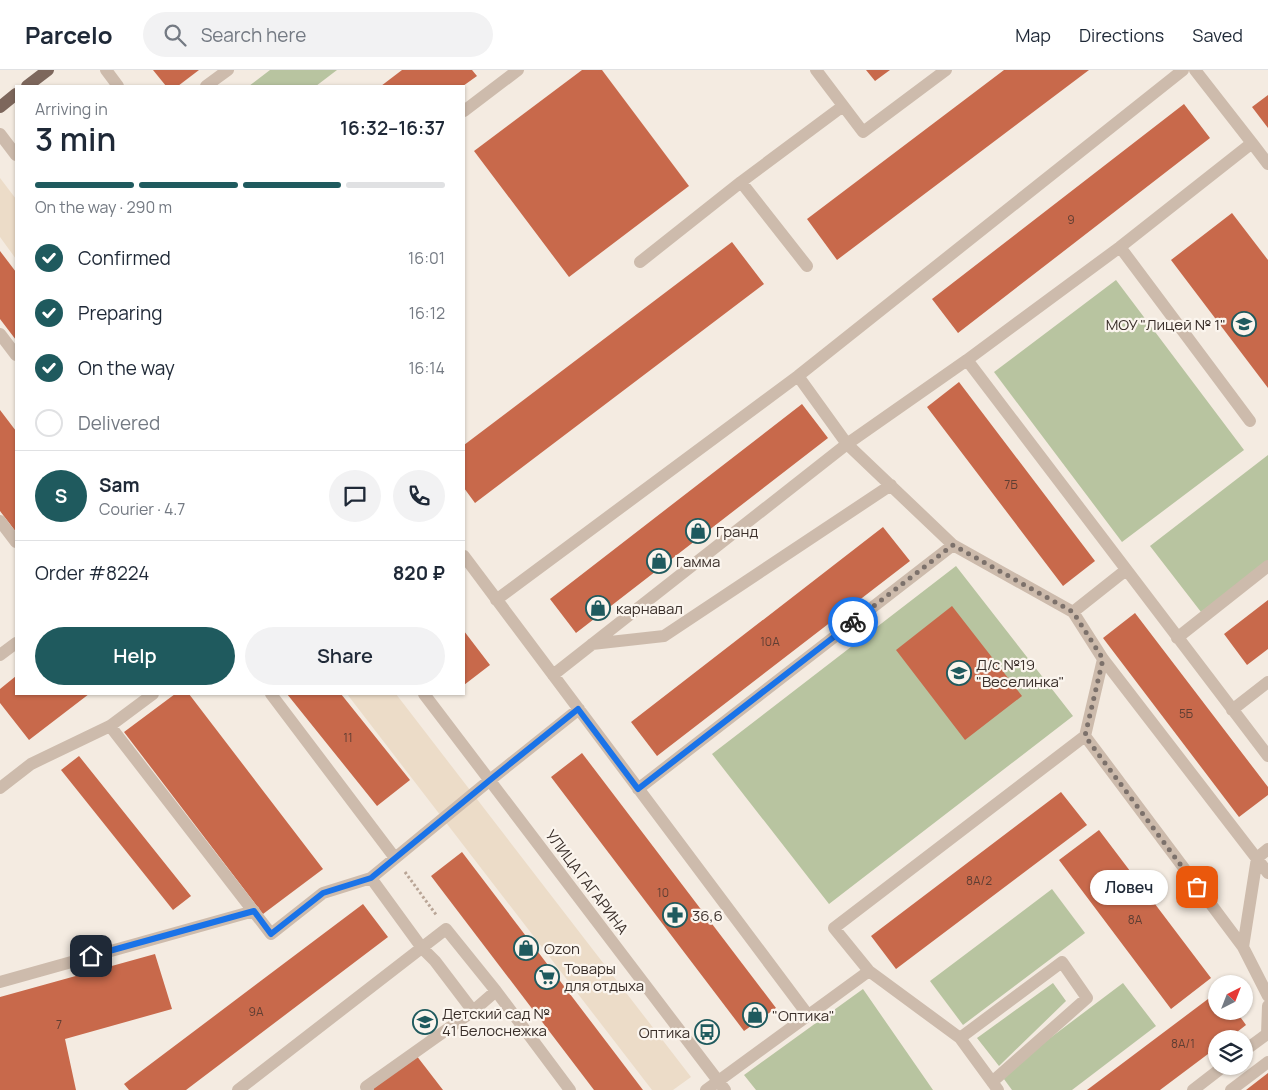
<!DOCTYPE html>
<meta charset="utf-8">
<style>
:root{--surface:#fff;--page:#f2f2f3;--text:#1f2937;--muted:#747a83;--line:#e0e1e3;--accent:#1f5a5e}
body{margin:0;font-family:Manrope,sans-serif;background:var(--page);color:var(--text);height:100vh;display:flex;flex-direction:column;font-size:19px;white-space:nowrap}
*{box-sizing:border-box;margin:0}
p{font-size:16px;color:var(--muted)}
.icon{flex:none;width:28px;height:28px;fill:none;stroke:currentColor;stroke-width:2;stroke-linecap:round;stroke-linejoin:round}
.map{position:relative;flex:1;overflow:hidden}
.drawer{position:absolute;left:15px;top:15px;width:450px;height:610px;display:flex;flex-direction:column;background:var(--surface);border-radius:0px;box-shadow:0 1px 4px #0004}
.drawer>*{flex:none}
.needle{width:32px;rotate:42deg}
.tools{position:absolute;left:1208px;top:905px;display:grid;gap:10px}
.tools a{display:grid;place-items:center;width:45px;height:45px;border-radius:50%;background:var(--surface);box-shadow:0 1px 4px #0004;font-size:25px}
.pin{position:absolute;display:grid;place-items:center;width:42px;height:42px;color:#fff;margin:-21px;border-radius:10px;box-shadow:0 2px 8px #0006}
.courier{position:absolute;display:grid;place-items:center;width:50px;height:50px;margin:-25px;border:4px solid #1a73e8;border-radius:50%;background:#fff;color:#222;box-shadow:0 1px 6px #0007}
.bubble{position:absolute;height:35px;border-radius:18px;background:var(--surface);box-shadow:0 1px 4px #0004;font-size:16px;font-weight:600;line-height:35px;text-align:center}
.headline em{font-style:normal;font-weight:600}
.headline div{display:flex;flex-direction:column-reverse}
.headline{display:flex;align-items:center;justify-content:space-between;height:85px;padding:0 20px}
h1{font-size:32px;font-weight:600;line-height:38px}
.bar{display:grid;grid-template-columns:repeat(4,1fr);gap:8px 5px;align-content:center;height:60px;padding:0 20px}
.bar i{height:6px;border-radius:4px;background:var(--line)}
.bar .active{background:var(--accent)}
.bar p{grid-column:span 4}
.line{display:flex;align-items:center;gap:12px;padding:0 20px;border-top:1px solid var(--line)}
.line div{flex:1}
.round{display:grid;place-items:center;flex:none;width:52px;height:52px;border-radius:26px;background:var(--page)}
ol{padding:0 20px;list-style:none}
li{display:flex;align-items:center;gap:15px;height:55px}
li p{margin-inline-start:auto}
li .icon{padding:5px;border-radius:50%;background:var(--accent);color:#fff;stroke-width:4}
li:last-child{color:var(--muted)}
li i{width:28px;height:28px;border:2px solid var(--line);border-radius:50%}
.cta{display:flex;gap:10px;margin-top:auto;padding:10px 20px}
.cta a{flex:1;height:58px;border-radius:30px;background:var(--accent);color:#fff;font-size:20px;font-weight:600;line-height:58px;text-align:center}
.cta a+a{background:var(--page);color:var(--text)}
header{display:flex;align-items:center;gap:30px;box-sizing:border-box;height:70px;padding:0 25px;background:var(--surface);border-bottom:1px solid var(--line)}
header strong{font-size:24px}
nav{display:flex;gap:28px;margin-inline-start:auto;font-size:18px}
.search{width:350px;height:45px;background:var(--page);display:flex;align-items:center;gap:12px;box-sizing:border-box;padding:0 18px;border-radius:28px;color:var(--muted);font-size:19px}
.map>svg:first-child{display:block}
.green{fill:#b8c4a0}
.plaza{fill:#ecdcc8}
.building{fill:#c8694b}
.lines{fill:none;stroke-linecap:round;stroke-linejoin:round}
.path{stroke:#b9a596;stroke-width:3;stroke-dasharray:2.5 2.5;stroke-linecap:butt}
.minor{stroke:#cdbbac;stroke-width:12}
.major{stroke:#7d675c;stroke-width:12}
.done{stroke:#7c716b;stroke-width:5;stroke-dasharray:0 9}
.route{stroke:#1a73e8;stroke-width:6}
.labels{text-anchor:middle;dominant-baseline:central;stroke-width:4.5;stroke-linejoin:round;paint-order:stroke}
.number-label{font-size:12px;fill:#5e3e33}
.poi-label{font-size:15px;fill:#3b302b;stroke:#fbf5ee;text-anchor:start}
.street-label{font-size:15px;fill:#3b302b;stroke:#fbf5ee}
</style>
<header>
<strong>Parcelo</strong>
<div class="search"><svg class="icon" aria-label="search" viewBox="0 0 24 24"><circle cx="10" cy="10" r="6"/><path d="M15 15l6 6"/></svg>Search here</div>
<nav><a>Map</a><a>Directions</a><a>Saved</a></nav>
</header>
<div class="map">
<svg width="1268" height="1020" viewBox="0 0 1268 1020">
<rect width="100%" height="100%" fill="#f4ebe1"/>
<!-- green -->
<path class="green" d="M270,0H337L316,16H249Z
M1116,210L1244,380L1122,472L994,302Z
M1268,385V491L1201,542L1150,476Z
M956,496L1073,646L829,834L712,684Z
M1052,819L1085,863L963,955L930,911Z
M1053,913L1066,931L999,996L977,968Z
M1123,913L1156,956L1072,1020H1012L1001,1005Z
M863,919L933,1020H756L744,1005Z"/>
<!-- plaza -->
<path class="plaza" d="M0,108L16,129V189L0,167Z
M347,624H396L691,1007L673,1020H652Z"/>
<!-- building -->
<path class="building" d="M153,0H199L178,16H166Z
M402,0H472L477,6L463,16H381Z
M582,0H602L689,116L569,207L474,81Z
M866,0H890L875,11Z
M1004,0H1089L837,190L807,149Z
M1268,25V58L1252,37Z
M1184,34L1210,68L958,263L932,229Z
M1232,143L1268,190V318L1171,190Z
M732,172L764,214L475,433L464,418V375Z
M0,181L16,202V270L0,249Z
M959,312L1095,491L1063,516L927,337Z
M802,334L828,368L576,563L550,529Z
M0,340L16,361V462L0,441Z
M883,457L910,491L657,686L631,652Z
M1268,530V579L1247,595L1224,564Z
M952,536L1022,626L965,670L896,580Z
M1135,543L1268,717V725L1239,747L1103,568Z
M464,561L490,595L464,615Z
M16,606V624H89L29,670L0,633V619Z
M175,624H189L323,799L263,844L124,662Z
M287,624H341L410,710L377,736Z
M582,683L776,938L744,961L551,707Z
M79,686L191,826L173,840L61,700Z
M1061,722L1087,755L896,899L871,866Z
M1099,760L1211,908L1171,939L1059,790Z
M462,782L643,1020H594L431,806Z
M363,834L388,867L186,1020H129L124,1014Z
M155,884L172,939L65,969L76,1020H0V927Z
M1216,923V941H1236L1246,955L1228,969H1216V978L1160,1020H1087Z
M416,985L443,1020H373V1019Z
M1268,1003V1020H1246Z"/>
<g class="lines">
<!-- path -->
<path class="path" d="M405,802L437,846"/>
<!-- minor -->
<path class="minor" d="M106,0L118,16
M816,0L863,62L946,0
M1195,0L1252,73L1120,177L1250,351
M206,16L228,0
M464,41L518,0
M0,64L16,85
M1252,73L1268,94
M741,112L807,196
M640,192L741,112L843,36
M0,264L16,285
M967,290L1268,686
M798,306L847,374L953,475L1073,542L1103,589L1268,803
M0,451L16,472
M464,486L808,945
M496,530L798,306L1183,0
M1073,542L1126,500
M1177,568L1268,496
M592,574L664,566L891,415
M0,585L16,573
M553,605L847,374L967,290L1120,177
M271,624L395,788
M424,624L725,1020
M1232,640L1268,612
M110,656L271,864L323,823L371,808
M1085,666L1103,589
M0,718L31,694L110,656L153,624
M638,719L953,475
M1243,877L1257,788L1268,779
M869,901L960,968L998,1020
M0,912L254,841
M473,941L435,891L422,878L371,808L490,710L579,639
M960,968L1062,892L1087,928L992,1012
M1244,981L1267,964L1268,936
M238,1020L446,859L496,921L570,1020
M368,1020L366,1017L473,941L496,921
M706,1020L869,901L834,858L1085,666L1243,877L1268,926
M1193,1020L1224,996
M1231,1020L1268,992"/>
<!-- major -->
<path class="major" d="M27,16L48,0
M0,37L16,24"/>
</g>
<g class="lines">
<!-- done -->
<path class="done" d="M853,552L953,475L1073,542L1103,589L1085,666L1197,817"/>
<!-- route -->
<path class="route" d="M91,886L254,841L271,864L323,823L371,808L490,710L578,639L638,719L853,552"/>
</g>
<!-- icons -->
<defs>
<symbol id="school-ring" viewBox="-11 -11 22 22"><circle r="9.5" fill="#fbf5ee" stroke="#1f5a5e" stroke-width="1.5"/><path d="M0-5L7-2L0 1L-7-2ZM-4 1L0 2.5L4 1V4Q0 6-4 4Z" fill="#1f5a5e"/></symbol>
<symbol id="shop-ring" viewBox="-11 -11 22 22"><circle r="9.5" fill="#fbf5ee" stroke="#1f5a5e" stroke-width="1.5"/><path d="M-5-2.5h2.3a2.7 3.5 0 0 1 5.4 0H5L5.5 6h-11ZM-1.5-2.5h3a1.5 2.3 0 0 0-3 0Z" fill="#1f5a5e"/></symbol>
<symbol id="pharmacy-ring" viewBox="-11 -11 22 22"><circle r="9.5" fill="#fbf5ee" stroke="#1f5a5e" stroke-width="1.5"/><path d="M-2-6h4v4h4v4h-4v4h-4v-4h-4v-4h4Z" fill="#1f5a5e"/></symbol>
<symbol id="supermarket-ring" viewBox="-11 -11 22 22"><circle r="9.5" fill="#fbf5ee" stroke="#1f5a5e" stroke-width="1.5"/><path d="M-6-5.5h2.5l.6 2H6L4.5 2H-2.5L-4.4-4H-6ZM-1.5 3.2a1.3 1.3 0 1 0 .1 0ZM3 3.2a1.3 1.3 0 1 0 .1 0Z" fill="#1f5a5e"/></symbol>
<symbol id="bus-ring" viewBox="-11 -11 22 22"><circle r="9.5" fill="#fbf5ee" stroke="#1f5a5e" stroke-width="1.5"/><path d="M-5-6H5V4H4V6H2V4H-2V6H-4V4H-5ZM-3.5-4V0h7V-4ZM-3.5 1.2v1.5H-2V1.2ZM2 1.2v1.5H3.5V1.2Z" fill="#1f5a5e"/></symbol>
</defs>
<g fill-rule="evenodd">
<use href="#school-ring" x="1230" y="240" width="28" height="28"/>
<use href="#shop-ring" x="684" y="447" width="28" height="28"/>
<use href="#shop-ring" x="645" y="477" width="28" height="28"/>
<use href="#shop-ring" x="584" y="524" width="28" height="28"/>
<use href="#school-ring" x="945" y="589" width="28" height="28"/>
<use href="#pharmacy-ring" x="661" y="831" width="28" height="28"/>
<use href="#shop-ring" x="512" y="864" width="28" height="28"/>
<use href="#supermarket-ring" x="533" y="893" width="28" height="28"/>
<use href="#shop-ring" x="741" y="931" width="28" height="28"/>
<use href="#school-ring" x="411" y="938" width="28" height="28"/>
<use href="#bus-ring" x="693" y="948" width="28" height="28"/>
</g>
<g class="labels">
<!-- number labels -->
<g class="number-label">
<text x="1071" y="149">9</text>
<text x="1011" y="414">7Б</text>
<text x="770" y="571">10А</text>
<text x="1186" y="643">5Б</text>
<text x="348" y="667">11</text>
<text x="979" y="810">8А/2</text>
<text x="663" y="822">10</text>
<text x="1135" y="849">8А</text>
<text x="256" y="941">9А</text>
<text x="59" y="954">7</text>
<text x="1183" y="973">8А/1</text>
</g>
<!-- poi labels -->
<g class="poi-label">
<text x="1226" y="254" text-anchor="end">МОУ "Лицей № 1"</text>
<text x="716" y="461">Гранд</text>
<text x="676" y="491">Гамма</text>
<text x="616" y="538">карнавал</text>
<text x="976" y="594">Д/с №19<tspan x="976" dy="17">"Веселинка"</tspan></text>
<text x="692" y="845">36,6</text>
<text x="544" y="878">Ozon</text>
<text x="564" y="898">Товары<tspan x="564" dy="17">для отдыха</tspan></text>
<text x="442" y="943">Детский сад №<tspan x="442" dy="17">41 Белоснежка</tspan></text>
<text x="772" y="945">"Оптика"</text>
<text x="690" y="962" text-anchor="end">Оптика</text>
</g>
<!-- street labels -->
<g class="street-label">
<text transform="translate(587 812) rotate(53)">УЛИЦА ГАГАРИНА</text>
</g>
</g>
</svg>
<div class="tools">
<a><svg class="needle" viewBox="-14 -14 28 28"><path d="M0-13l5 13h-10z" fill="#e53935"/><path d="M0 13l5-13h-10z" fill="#747a83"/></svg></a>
<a><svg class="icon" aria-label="layers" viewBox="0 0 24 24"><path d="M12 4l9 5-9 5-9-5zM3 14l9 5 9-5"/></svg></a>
</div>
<div class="pin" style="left:1197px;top:817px;background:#ea580c"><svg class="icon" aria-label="bag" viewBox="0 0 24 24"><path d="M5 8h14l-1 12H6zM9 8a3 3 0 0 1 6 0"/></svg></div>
<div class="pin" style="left:91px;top:886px;background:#1f2937"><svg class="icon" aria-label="home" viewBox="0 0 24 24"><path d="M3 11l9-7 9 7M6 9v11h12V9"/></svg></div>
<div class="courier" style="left:853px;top:552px"><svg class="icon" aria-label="bike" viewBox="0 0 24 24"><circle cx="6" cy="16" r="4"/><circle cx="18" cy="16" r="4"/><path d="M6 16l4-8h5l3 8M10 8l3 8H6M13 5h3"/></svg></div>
<div class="bubble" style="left:1090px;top:800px;width:78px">Ловеч</div>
<section class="drawer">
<div class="headline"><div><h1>3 min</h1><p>Arriving in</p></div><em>16:32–16:37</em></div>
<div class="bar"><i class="active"></i><i class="active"></i><i class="active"></i><i></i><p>On the way · 290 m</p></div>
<ol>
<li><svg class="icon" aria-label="check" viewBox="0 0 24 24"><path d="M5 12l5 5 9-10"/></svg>Confirmed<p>16:01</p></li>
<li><svg class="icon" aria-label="check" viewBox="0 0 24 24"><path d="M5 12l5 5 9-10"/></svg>Preparing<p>16:12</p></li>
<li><svg class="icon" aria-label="check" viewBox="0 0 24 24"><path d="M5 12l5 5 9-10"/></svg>On the way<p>16:14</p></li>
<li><i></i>Delivered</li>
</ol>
<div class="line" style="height:90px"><b class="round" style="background:var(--accent);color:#fff">S</b><div><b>Sam</b><p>Courier · 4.7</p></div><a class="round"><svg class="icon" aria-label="chat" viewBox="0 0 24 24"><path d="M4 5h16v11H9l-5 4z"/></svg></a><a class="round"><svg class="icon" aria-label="phone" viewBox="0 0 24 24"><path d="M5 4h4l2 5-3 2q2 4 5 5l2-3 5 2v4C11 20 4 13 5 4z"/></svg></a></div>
<div class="line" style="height:65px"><div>Order #8224</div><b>820 ₽</b></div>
<div class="cta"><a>Help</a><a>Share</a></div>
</section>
</div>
